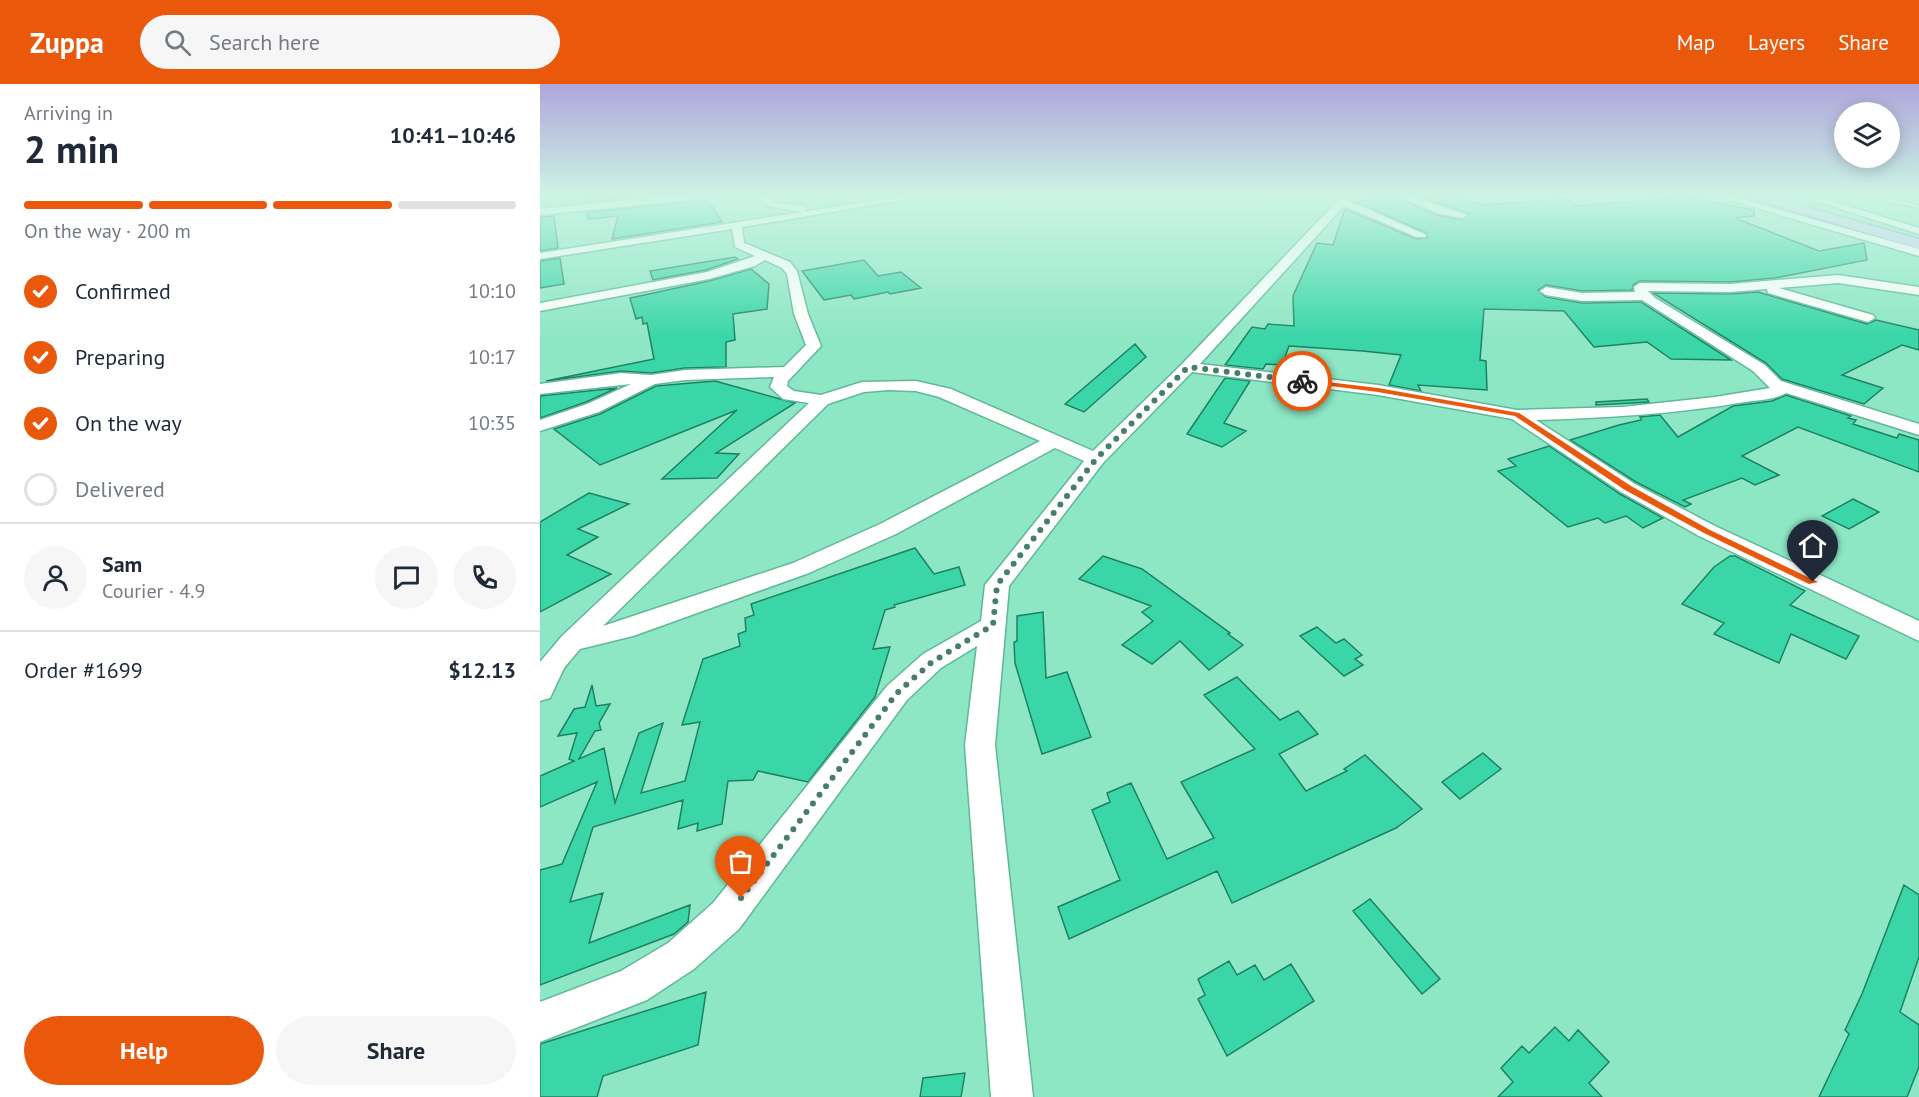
<!DOCTYPE html>
<meta charset="utf-8">
<style>
:root{--surface:#fff;--page:#f6f6f7;--text:#1f2937;--muted:#747a83;--line:#e0e1e3;--accent:#ea580c}
body{margin:0;font-family:"PT Sans",sans-serif;background:var(--page);color:var(--text);height:100vh;display:flex;flex-direction:column;font-size:22px;white-space:nowrap}
*{box-sizing:border-box;margin:0}
p{font-size:20px;color:var(--muted)}
.icon{flex:none;width:33px;height:33px;fill:none;stroke:currentColor;stroke-width:2;stroke-linecap:round;stroke-linejoin:round}
.map{position:relative;flex:1;overflow:hidden}
.drawer{display:flex;flex-direction:column;background:var(--surface);width:540px}
.drawer>*{flex:none}
.controls{position:absolute;left:1294px;top:18px;display:grid;gap:12px}
.controls a{display:grid;place-items:center;width:66px;height:66px;border-radius:50%;background:var(--surface);box-shadow:0 3px 15px #0003;font-size:30px}
.pin{position:absolute;display:grid;place-items:center;width:51px;height:51px;color:#fff;margin:-62px -26px;border-radius:50% 50% 50% 0;rotate:-45deg;box-shadow:0 0 6px #0007}
.pin .icon{rotate:45deg}
.courier{position:absolute;display:grid;place-items:center;width:60px;height:60px;margin:-30px;border:4px solid #ea580c;border-radius:50%;background:#fff;color:#222;box-shadow:0 2px 8px #0007}
.headline em{font-style:normal;font-weight:700}
.headline div{display:flex;flex-direction:column-reverse}
.headline{display:flex;align-items:center;justify-content:space-between;height:102px;padding:0 24px}
h1{font-size:39px;font-weight:700;line-height:45px}
.bar{display:grid;grid-template-columns:repeat(4,1fr);gap:9px 6px;align-content:center;height:72px;padding:0 24px}
.bar i{height:8px;border-radius:4px;background:var(--line)}
.bar .on{background:var(--accent)}
.bar p{grid-column:span 4}
.line{display:flex;align-items:center;gap:15px;padding:0 24px;border-top:2px solid var(--line)}
.line div{flex:1}
.round{display:grid;place-items:center;flex:none;width:63px;height:63px;border-radius:32px;background:var(--page)}
ol{padding:0 24px;list-style:none}
li{display:flex;align-items:center;gap:18px;height:66px}
li p{margin-inline-start:auto}
li .icon{padding:6px;border-radius:50%;background:var(--accent);color:#fff;stroke-width:4}
li:last-child{color:var(--muted)}
li i{width:33px;height:33px;border:3px solid var(--line);border-radius:50%}
.button{display:flex;gap:12px;margin-top:auto;padding:12px 24px}
.button a{flex:1;height:69px;border-radius:36px;background:var(--accent);color:#fff;font-size:24px;font-weight:700;line-height:69px;text-align:center}
.button a+a{background:var(--page);color:var(--text)}
header{display:flex;align-items:center;gap:36px;box-sizing:border-box;height:84px;padding:0 30px;background:var(--accent);color:#fff}
header strong{font-size:28px}
nav{display:flex;gap:33px;margin-inline-start:auto;font-size:21px}
.search{width:420px;height:54px;background:var(--page);display:flex;align-items:center;gap:15px;box-sizing:border-box;padding:0 21px;border-radius:33px;color:var(--muted);font-size:22px}
main{display:flex;flex:1;min-height:0}
.map>svg:first-child{display:block}
.building{fill:#3ad6a7;stroke:#1e8163;stroke-width:1.5}
.lines{fill:none;stroke-linecap:round;stroke-linejoin:round}
.service-casing{stroke:#5eb899;stroke-width:3}
.minor-casing{stroke:#5eb899;stroke-width:3}
.motorway-casing{stroke:#8f9bb4;stroke-width:3}
.service{fill:#fff;fill-rule:evenodd}
.minor{fill:#fff;fill-rule:evenodd}
.motorway{fill:#ccc9f7;fill-rule:evenodd}
.route{fill:#ea580c}
.done{stroke:#467e69;stroke-width:6;stroke-dasharray:0 10.8}
</style>
<header>
<strong>Zuppa</strong>
<div class="search"><svg class="icon" aria-label="search" viewBox="0 0 24 24"><circle cx="10" cy="10" r="6"/><path d="M15 15l6 6"/></svg>Search here</div>
<nav><a>Map</a><a>Layers</a><a>Share</a></nav>
</header>
<main>
<section class="drawer">
<div class="headline"><div><h1>2 min</h1><p>Arriving in</p></div><em>10:41–10:46</em></div>
<div class="bar"><i class="on"></i><i class="on"></i><i class="on"></i><i></i><p>On the way · 200 m</p></div>
<ol>
<li><svg class="icon" aria-label="check" viewBox="0 0 24 24"><path d="M5 12l5 5 9-10"/></svg>Confirmed<p>10:10</p></li>
<li><svg class="icon" aria-label="check" viewBox="0 0 24 24"><path d="M5 12l5 5 9-10"/></svg>Preparing<p>10:17</p></li>
<li><svg class="icon" aria-label="check" viewBox="0 0 24 24"><path d="M5 12l5 5 9-10"/></svg>On the way<p>10:35</p></li>
<li><i></i>Delivered</li>
</ol>
<div class="line" style="height:108px"><a class="round"><svg class="icon" aria-label="person" viewBox="0 0 24 24"><circle cx="12" cy="8" r="4"/><path d="M4 21q1-7 8-7t8 7"/></svg></a><div><b>Sam</b><p>Courier · 4.9</p></div><a class="round"><svg class="icon" aria-label="chat" viewBox="0 0 24 24"><path d="M4 5h16v11H9l-5 4z"/></svg></a><a class="round"><svg class="icon" aria-label="phone" viewBox="0 0 24 24"><path d="M5 4h4l2 5-3 2q2 4 5 5l2-3 5 2v4C11 20 4 13 5 4z"/></svg></a></div>
<div class="line" style="height:78px"><div>Order #1699</div><b>$12.13</b></div>
<div class="button"><a>Help</a><a>Share</a></div>
</section>
<div class="map">
<svg width="1379" height="1013" viewBox="0 0 1379 1013">
<rect width="100%" height="100%" fill="#8de7c5"/>
<!-- building -->
<path class="building" d="M44,111H92L93,113L45,118Z
M830,111H853L896,131L922,136L929,130L877,111H908L944,121L1026,115L1038,122L1146,113L1214,126V132L1195,134L1279,167L1324,159L1327,176L1235,194L1190,198L1100,197L1093,201L1092,206L1042,207L1006,201L998,206L1006,213L1042,219L1101,218L1191,276L1131,275L1107,258L1054,263L1024,227L944,225L940,276L946,277L947,306L878,301L881,307L849,301L861,271L823,267L749,262L742,281L726,280L723,285L685,281L712,243L725,245L728,240L754,242L753,212L777,159L793,161L805,125L876,155L887,154V149L816,118L834,115Z
M168,116L182,138L72,155L78,132L48,135L47,128Z
M14,132L18,164L0,167V133Z
M195,173L198,175L166,186L113,196L110,187Z
M20,174L24,200L0,204V177Z
M324,176L338,192L361,188L381,204L350,210L348,208L314,215L311,211L284,216L262,187Z
M211,185L229,200L227,225L193,230L195,256L186,258V283L145,284L111,289L81,287L6,297L114,275L107,239L103,240L102,233L96,235L90,214L169,197Z
M1218,208L1327,240L1336,236L1379,246V266L1362,261L1302,291L1343,304L1324,320L1242,295L1226,279L1113,209L1190,210Z
M595,260L606,273L544,328L525,320Z
M685,294L710,297L684,339L706,347L682,363L647,350Z
M175,297L255,319L176,369L199,370L177,394L122,395L197,326L60,381L14,345L60,330L116,302Z
M77,304L46,318L0,334V312Z
M1246,311L1311,332L1308,334L1316,336L1313,340L1357,354L1359,350L1379,356V388L1258,343L1202,372L1239,391L1215,401L1202,394L1143,416L1151,420L1145,423L1096,398L1030,356L1079,341L1101,336V333H1099L1120,331L1138,353L1193,322L1232,317Z
M1107,315L1109,318L1056,321V318Z
M1009,362L1080,410L1123,434L1103,444L1086,432L1065,439L1058,434L1028,443L958,387L976,382L968,375Z
M49,409L89,420L38,445L58,453L27,471L71,490L0,528V438Z
M1313,415L1339,428L1309,445L1282,432Z
M375,464L394,490L419,483L425,501L354,521L355,523L345,526L333,565L350,563L335,613L268,698L218,687L213,696L188,697L182,740L157,747L158,739L138,745L143,716L53,743L30,818L63,809L49,859L150,821L148,838L134,850L0,901V786L22,780L57,698L0,723V692L34,677L29,675L37,649L18,652L34,625L45,623L52,601L56,622L70,620L59,639L61,646L55,647L39,675L64,664L75,719L99,649L123,639L101,709L145,697L160,638L142,641L163,575L200,562L198,550L206,547L205,534L214,531L211,520Z
M563,472L602,485L690,549L688,550L703,561L669,586L640,557L612,580L582,561L613,537L602,528L611,522L539,495Z
M1190,472H1195L1265,507L1250,521L1319,552L1306,575L1251,550L1239,579L1174,550L1184,539L1142,520L1174,483Z
M503,528L506,594L527,588L551,653L502,670L475,579L474,558L477,557V532Z
M777,543L796,559L804,555L822,571L815,575L823,581L804,592L760,552Z
M697,593L740,636L758,627L778,650L739,670L766,707L807,687L804,685L825,671L882,725L856,744L692,819L677,787L529,855L518,823L580,796L552,726L570,718L567,709L591,699L627,775L674,754L641,698L715,665L664,611Z
M943,669L961,685L920,715L902,698Z
M1364,801L1379,811V873L1360,928L1379,941V983L1367,1013H1279L1309,950L1305,946L1322,910Z
M830,815L900,895L882,910L813,827Z
M689,877L697,891L715,881L724,896L751,880L774,917L687,972L658,915L665,911L658,895Z
M166,908L158,961L63,992L57,1013H0V960Z
M1015,943L1029,957L1038,946L1069,978L1049,999L1062,1013H958L973,998L961,984L982,962L989,969Z
M425,989L421,1013H380L383,994Z"/>
<g class="lines">
<defs>
<path id="service" d="M1335,111L1379,122V124L1325,111Z"/>
<path id="minor" d="M135,111H171L167,114L0,131V125Z
M212,111H224L235,118L266,123L267,125L263,128L368,111H393L202,143L204,159L250,178L257,187L268,230L281,262L248,297L247,302L254,307L281,311L322,298L376,297L411,305L553,367L642,280L803,111H813L809,117L886,151L885,153H877L804,122L660,280L838,301L977,326L1082,323L1175,313L1230,304L1213,287L1102,216L1042,217L1006,211L1000,207L1006,203L1042,209L1095,208L1094,203L1100,199L1190,200L1298,191L1379,203V211L1298,199L1239,204L1333,231L1335,234L1328,238L1228,209L1227,205L1190,208L1108,207L1115,214L1225,281L1241,297L1379,340V351L1246,309C1235,316 1217,316 1205,318C1136,330 1066,334 996,336L1095,400L1175,442L1379,537V557L1159,452L1081,408L972,335L838,311L652,288L563,379L469,502L455,661L493,1013H451L425,661L437,562L401,584L367,616L199,845L154,885L107,916L0,958V918L81,887L128,859L173,819L347,602L383,570L441,537L445,501L449,496L544,377L515,364L356,450L269,489L93,552L40,565L24,584L10,614L0,617V578L22,552L269,319L243,315L230,303L234,293L145,296L115,300L59,328L0,347V336L47,320L91,300L0,310V300L81,289L111,291L145,286L244,283L266,261L254,230L247,190L242,184L225,176L215,182L169,195L0,227V219L167,188L215,172L195,163L192,145L0,175V169L262,128L229,122ZM348,306L376,307L399,313L500,357L340,440L253,479L63,542L288,320L324,308Z
M855,111H869L927,131L922,134L897,129Z
M1172,111H1188L1379,165V172Z
M1257,111H1272L1379,144V150Z"/>
<path id="motorway" d="M1202,111H1224L1379,155V165Z"/>
</defs>
<!-- service casing -->
<use href="#service" class="service-casing"/>
<!-- minor casing -->
<use href="#minor" class="minor-casing"/>
<!-- motorway casing -->
<use href="#motorway" class="motorway-casing"/>
<!-- service -->
<use href="#service" class="service"/>
<!-- minor -->
<use href="#minor" class="minor"/>
<!-- motorway -->
<use href="#motorway" class="motorway"/>
</g>
<!-- sky -->
<linearGradient id="sky" x2="0" y2="1"><stop stop-color="#afa6db"/><stop offset="0.44" stop-color="#ccf4e5"/><stop offset="1" stop-color="#ccf4e5" stop-opacity="0"/></linearGradient>
<rect width="1379" height="253" fill="url(#sky)"/>
<!-- route -->
<path class="route" d="M762,295L838,304L979,329L1091,402L1170,446L1278,498L1269,500L1164,449L1085,406L975,332L838,308L759,298Z"/>
<g class="lines">
<!-- done -->
<path class="done" d="M201,814L357,609L392,578L453,541L457,501L556,375L648,283L762,297"/>
</g>
</svg>
<div class="controls">
<a><svg class="icon" aria-label="layers" viewBox="0 0 24 24"><path d="M12 4l9 5-9 5-9-5zM3 14l9 5 9-5"/></svg></a>
</div>
<div class="pin" style="left:201px;top:814px;background:#ea580c"><svg class="icon" aria-label="bag" viewBox="0 0 24 24"><path d="M5 8h14l-1 12H6zM9 8a3 3 0 0 1 6 0"/></svg></div>
<div class="pin" style="left:1273px;top:498px;background:#1f2937"><svg class="icon" aria-label="home" viewBox="0 0 24 24"><path d="M3 11l9-7 9 7M6 9v11h12V9"/></svg></div>
<div class="courier" style="left:762px;top:297px"><svg class="icon" aria-label="bike" viewBox="0 0 24 24"><circle cx="6" cy="16" r="4"/><circle cx="18" cy="16" r="4"/><path d="M6 16l4-8h5l3 8M10 8l3 8H6M13 5h3"/></svg></div>
</div>
</main>
